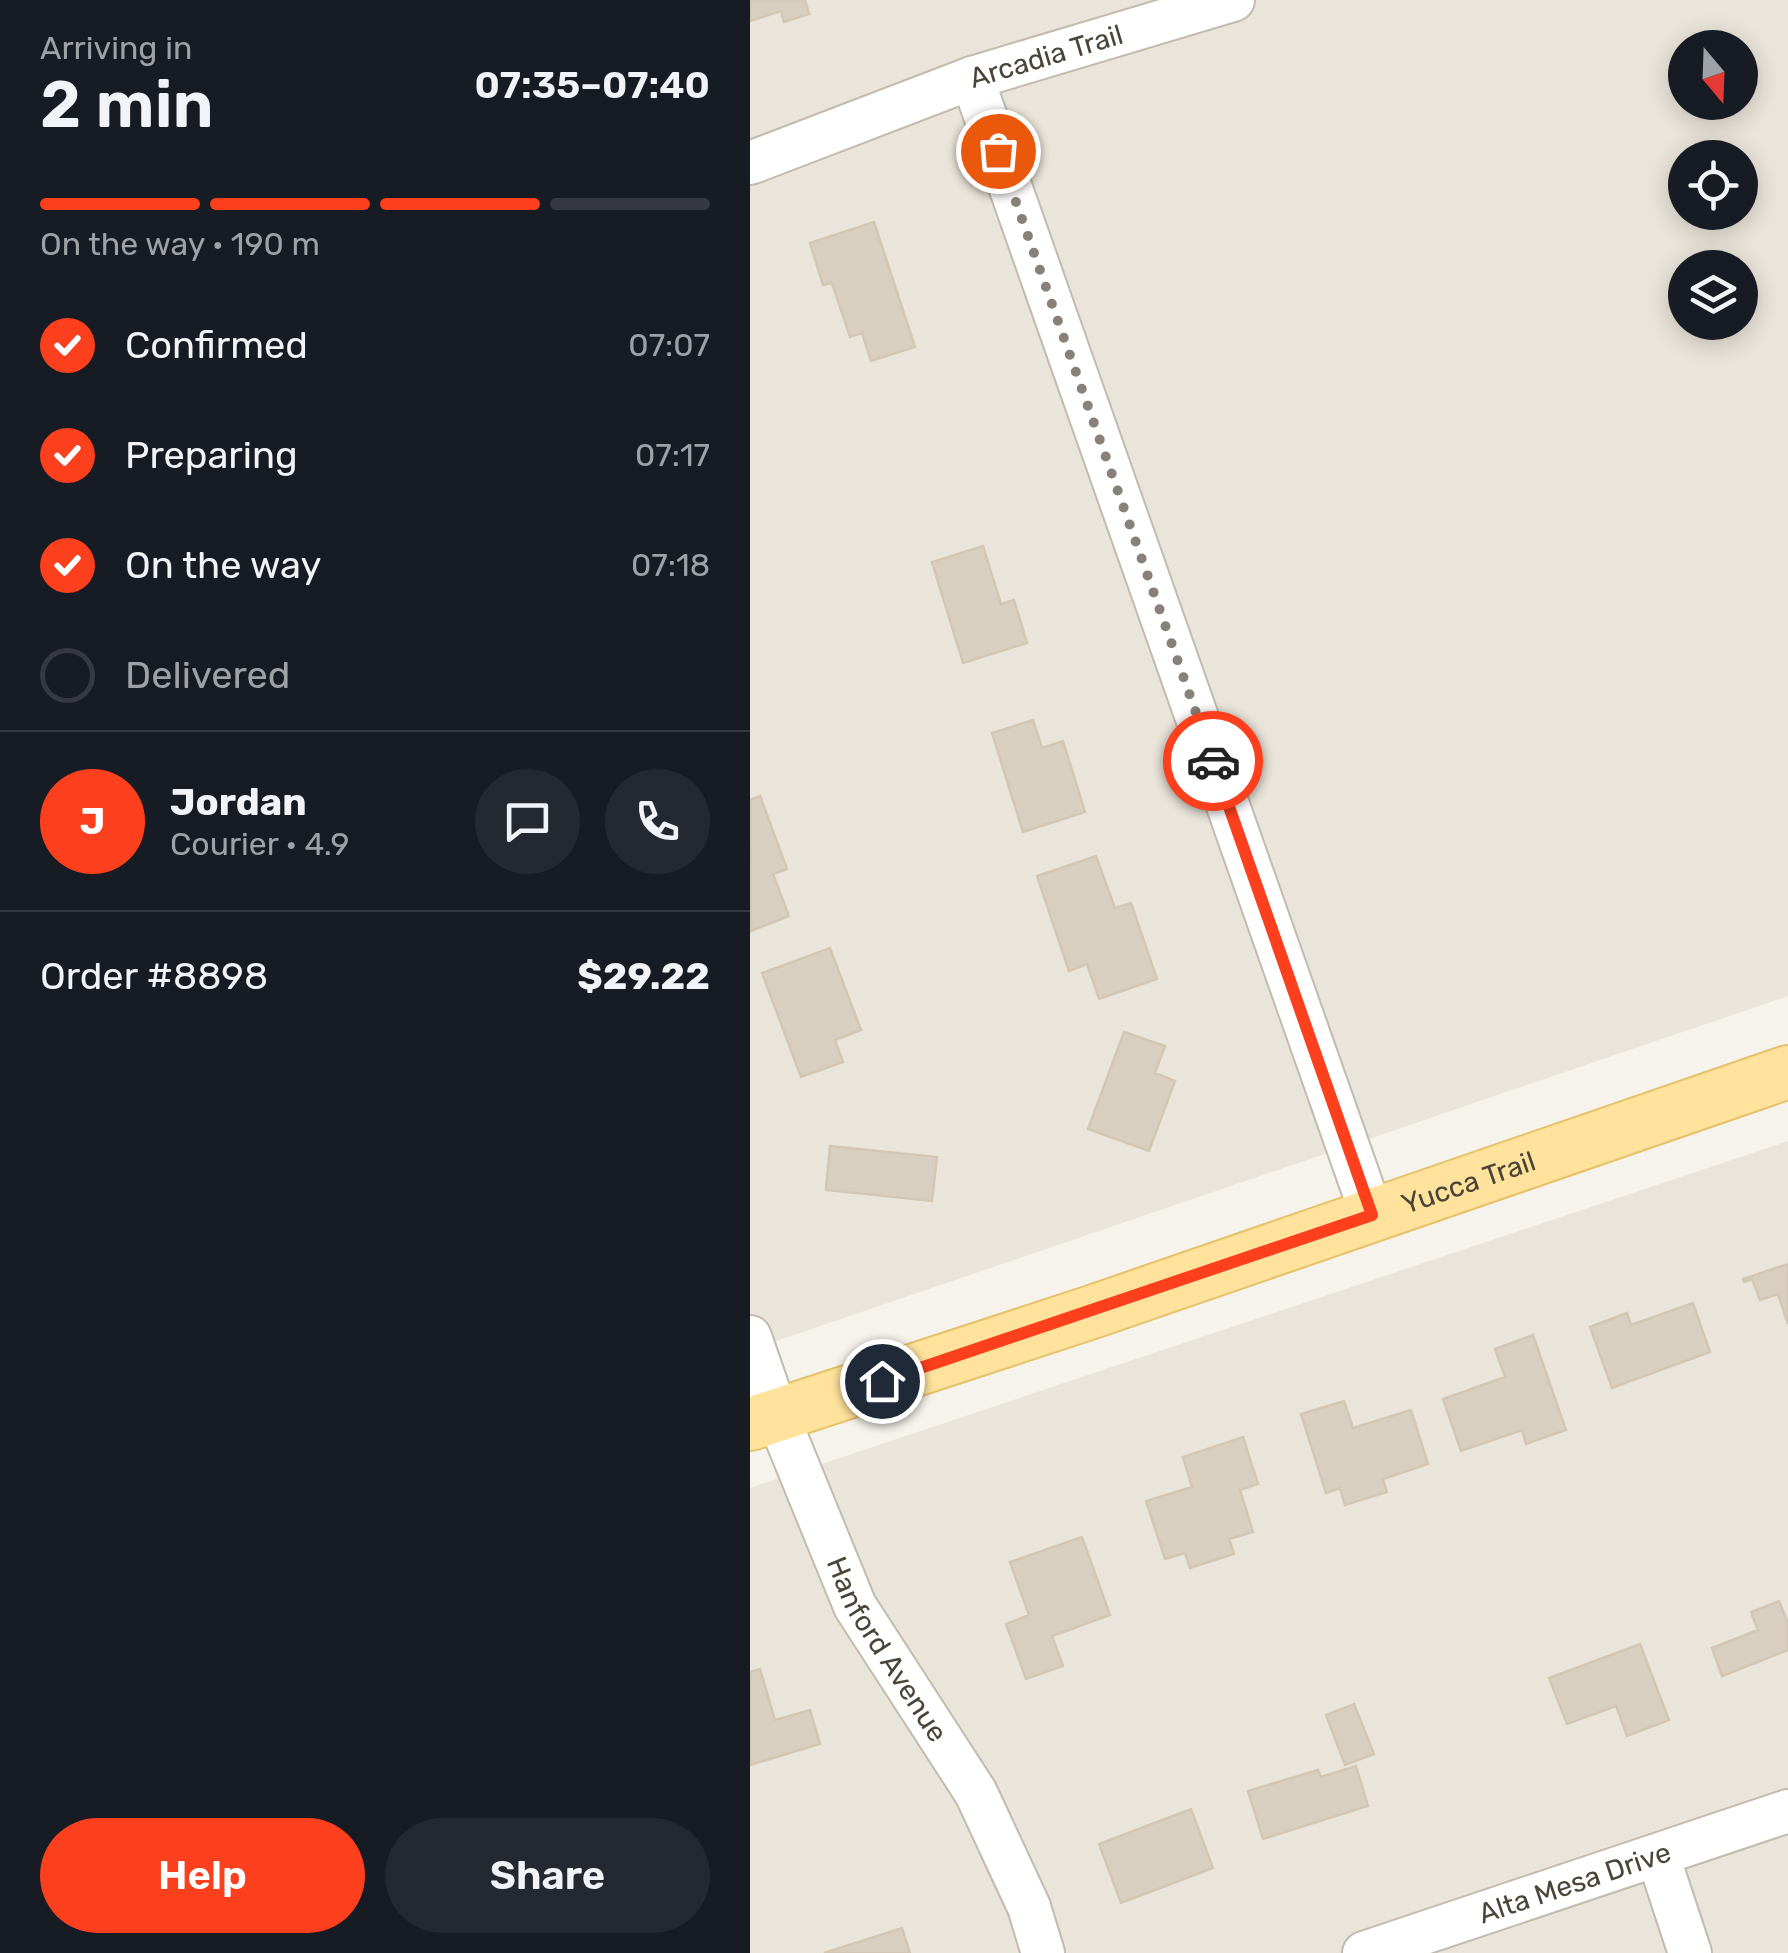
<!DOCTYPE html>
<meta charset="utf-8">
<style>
:root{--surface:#171b24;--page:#242831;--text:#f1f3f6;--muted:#9ea1a6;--line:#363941;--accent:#fc3f1d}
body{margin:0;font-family:Rubik,sans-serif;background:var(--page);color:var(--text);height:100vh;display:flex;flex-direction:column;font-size:38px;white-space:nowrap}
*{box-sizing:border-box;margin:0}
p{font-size:32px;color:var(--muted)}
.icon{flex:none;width:55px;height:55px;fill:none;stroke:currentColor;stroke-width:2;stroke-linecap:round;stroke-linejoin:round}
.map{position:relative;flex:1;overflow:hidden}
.panel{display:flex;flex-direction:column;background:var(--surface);width:750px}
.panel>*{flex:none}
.needle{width:65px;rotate:161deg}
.tools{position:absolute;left:918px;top:30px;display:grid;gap:20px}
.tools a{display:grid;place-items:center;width:90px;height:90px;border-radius:50%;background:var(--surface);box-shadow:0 5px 25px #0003;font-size:50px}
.pin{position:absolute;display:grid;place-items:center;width:85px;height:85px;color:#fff;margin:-42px;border:5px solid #fff;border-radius:50%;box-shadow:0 2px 10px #0007}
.courier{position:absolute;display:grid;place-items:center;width:100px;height:100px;margin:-50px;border:8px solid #fc3f1d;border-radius:50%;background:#fff;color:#222;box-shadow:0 2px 12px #0007}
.head em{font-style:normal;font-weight:600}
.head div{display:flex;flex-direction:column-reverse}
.head{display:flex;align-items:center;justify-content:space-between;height:170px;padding:0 40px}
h1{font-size:65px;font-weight:600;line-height:75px}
.bar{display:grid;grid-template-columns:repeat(4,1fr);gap:15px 10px;align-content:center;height:120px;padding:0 40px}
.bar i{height:12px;border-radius:8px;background:var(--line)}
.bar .current{background:var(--accent)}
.bar p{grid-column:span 4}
.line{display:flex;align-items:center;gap:25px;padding:0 40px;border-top:2px solid var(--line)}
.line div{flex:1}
.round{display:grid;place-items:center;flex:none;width:105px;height:105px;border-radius:52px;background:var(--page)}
ol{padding:0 40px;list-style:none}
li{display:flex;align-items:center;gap:30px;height:110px}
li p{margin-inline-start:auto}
li .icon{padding:10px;border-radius:50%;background:var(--accent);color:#fff;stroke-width:4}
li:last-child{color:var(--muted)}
li i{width:55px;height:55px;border:5px solid var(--line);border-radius:50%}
.action{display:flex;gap:20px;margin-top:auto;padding:20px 40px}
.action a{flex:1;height:115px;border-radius:60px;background:var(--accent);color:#fff;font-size:40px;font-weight:600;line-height:115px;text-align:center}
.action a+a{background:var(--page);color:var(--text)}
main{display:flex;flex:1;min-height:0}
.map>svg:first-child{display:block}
.residential{fill:#eae5da;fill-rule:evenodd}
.building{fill:#d8cfc1;stroke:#d3c7b4;stroke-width:2.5}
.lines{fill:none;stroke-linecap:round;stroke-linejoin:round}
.minor-casing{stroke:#c2bbae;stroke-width:46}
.major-casing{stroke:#e6c16a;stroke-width:56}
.minor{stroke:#fff;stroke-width:42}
.major{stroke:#ffe39c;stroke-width:52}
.done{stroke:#878178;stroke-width:10;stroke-dasharray:0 18}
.route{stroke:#fc3f1d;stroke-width:12}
.labels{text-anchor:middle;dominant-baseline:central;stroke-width:8;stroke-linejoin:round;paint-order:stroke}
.street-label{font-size:28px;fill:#4b4439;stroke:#fff}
</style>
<main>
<section class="panel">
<div class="head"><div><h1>2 min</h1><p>Arriving in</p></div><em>07:35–07:40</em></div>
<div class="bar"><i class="current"></i><i class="current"></i><i class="current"></i><i></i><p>On the way · 190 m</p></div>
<ol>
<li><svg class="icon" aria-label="check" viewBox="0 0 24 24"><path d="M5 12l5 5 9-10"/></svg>Confirmed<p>07:07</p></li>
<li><svg class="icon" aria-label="check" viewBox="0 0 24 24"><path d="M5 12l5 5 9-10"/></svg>Preparing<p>07:17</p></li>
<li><svg class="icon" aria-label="check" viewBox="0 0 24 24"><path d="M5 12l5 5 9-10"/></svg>On the way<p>07:18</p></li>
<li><i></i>Delivered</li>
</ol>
<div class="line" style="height:180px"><b class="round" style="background:var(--accent);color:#fff">J</b><div><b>Jordan</b><p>Courier · 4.9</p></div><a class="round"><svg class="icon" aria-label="chat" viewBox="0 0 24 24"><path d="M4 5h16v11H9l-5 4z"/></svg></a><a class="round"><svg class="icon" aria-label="phone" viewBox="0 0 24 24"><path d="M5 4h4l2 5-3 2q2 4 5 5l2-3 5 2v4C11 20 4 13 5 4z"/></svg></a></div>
<div class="line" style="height:130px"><div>Order #8898</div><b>$29.22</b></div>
<div class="action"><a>Help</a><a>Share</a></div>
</section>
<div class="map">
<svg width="1038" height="1953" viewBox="0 0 1038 1953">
<rect width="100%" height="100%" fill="#f6f3ec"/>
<!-- residential -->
<path class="residential" d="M0,0H1038V996L0,1350ZM935,48H990V102H935ZM935,158H990V212H935ZM935,268H990V322H935Z
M1038,1141V1953H0V1488Z"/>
<!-- building -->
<path class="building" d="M0,0H55L59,14L34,22L31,11L0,21Z
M124,222L165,347L121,361L112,333L100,337L82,283L73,285L60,243Z
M233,546L251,604L264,600L277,643L213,663L182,562Z
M283,720L292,748L313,741L335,812L273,832L242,733Z
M10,796L37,869L23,874L39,916L1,931L0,800Z
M346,856L365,908L381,903L407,979L349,999L337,964L319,971L287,876Z
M80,948L111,1030L85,1040L93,1062L51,1077L12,973Z
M374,1032L415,1046L405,1073L425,1081L399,1151L338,1129Z
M80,1146L187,1157L182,1201L76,1190Z
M1038,1264V1324L1028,1294L1010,1300L1002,1279L994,1282L993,1279Z
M943,1303L960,1352L862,1388L840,1327L877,1313L881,1325Z
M783,1335L816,1430L776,1444L772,1430L711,1451L693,1399L755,1377L745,1349Z
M594,1401L603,1428L661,1410L678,1464L633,1479L637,1492L595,1505L590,1488L576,1493L551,1414Z
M493,1437L508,1484L490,1490L503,1532L479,1539L484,1554L440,1568L435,1553L415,1559L396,1501L442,1487L433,1457Z
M332,1537L360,1615L302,1636L313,1666L276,1679L256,1624L279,1615L260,1562Z
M1029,1601L1038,1623V1650L972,1676L962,1648L1008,1630L1001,1612Z
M890,1644L919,1720L877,1736L866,1706L817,1724L799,1678Z
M10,1669L25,1720L60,1710L70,1744L0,1765V1672Z
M604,1704L624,1754L595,1765L576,1715Z
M606,1766L618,1806L513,1839L498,1791L568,1770L571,1777Z
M441,1809L463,1868L371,1903L349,1844Z
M152,1928L160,1953H74Z"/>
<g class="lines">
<defs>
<g id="minor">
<path d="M222,78L622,1215"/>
<path id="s1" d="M0,163L222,78L483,0"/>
<path id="s2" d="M0,1337L27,1415L105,1606L226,1793L279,1907L293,1953"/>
<path d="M908,1856L940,1953"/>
<path id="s3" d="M614,1953L1038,1811"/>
</g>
<g id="major">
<path id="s4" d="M0,1424L342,1312L1038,1072"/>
</g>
</defs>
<!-- minor casing -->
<use href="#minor" class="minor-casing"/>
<!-- major casing -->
<use href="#major" class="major-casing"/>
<!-- minor -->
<use href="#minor" class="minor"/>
<!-- major -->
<use href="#major" class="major"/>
</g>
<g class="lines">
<!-- done -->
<path class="done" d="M248,151L463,761"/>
<!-- route -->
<path class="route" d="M132,1381L622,1215L463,761"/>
</g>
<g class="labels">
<!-- street labels -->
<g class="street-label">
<text stroke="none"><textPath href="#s1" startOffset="315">Arcadia Trail</textPath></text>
<text stroke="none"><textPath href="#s4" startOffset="758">Yucca Trail</textPath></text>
<text stroke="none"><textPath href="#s2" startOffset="342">Hanford Avenue</textPath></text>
<text stroke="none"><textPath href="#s3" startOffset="222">Alta Mesa Drive</textPath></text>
</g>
</g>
</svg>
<div class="tools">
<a><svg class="needle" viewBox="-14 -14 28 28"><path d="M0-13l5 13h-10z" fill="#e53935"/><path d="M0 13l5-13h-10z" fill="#9ea1a6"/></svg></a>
<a><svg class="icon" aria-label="locate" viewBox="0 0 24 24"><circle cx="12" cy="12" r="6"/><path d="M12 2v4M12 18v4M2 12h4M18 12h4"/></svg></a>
<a><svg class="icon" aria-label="layers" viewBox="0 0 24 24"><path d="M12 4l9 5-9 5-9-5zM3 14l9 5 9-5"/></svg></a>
</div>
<div class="pin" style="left:248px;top:151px;background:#ea580c"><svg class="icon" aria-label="bag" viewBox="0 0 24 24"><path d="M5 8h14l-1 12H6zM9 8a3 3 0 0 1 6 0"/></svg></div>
<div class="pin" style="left:132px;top:1381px;background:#1f2937"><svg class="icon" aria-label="home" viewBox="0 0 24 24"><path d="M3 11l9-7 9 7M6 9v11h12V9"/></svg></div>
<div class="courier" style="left:463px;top:761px"><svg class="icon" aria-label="car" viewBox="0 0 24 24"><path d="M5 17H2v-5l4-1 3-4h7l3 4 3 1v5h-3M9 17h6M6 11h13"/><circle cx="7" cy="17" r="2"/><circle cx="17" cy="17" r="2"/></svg></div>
</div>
</main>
